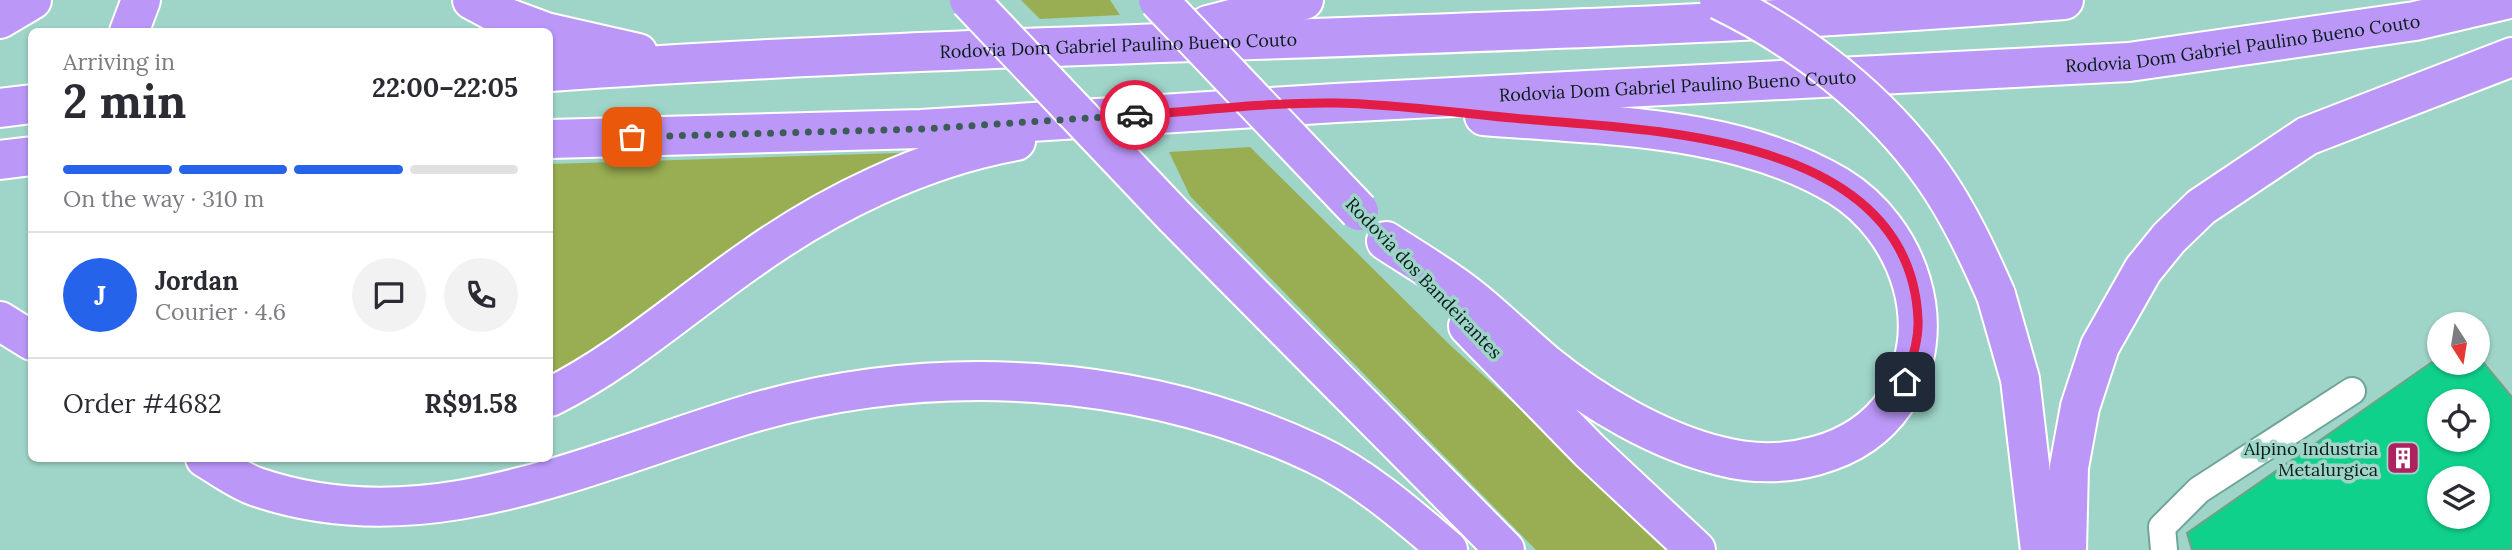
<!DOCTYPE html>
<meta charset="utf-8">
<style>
:root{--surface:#fff;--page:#f2f2f3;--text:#2b2b33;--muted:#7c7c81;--line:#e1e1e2;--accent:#2563eb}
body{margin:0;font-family:Lora,serif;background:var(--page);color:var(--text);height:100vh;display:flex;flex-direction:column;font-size:26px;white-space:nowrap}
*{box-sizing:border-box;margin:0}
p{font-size:23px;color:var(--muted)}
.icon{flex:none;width:38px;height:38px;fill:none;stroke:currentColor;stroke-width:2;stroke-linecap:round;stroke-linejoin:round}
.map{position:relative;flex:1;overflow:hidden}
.sheet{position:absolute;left:28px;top:28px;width:525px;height:434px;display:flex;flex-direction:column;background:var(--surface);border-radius:10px;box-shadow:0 2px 5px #0004}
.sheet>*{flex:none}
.needle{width:46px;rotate:168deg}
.fabs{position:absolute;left:2427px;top:312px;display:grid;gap:14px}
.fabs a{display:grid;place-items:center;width:63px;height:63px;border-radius:50%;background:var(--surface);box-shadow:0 2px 5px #0004;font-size:35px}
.pin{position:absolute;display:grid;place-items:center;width:60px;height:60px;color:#fff;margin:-30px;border-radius:14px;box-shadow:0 4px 10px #0006}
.courier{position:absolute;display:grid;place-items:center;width:70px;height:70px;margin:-35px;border:5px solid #e11d48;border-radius:50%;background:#fff;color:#222;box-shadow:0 2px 9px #0007}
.overview em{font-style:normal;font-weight:800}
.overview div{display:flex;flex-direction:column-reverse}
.overview{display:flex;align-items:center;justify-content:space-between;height:119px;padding:0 35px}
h1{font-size:46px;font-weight:800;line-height:52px}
.bar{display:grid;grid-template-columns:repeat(4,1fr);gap:10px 7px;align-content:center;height:84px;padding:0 35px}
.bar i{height:9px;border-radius:5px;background:var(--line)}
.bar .active{background:var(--accent)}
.bar p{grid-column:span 4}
.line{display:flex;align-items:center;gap:18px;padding:0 35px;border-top:2px solid var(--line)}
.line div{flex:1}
.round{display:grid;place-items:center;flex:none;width:74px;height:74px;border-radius:37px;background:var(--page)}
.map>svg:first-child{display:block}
.green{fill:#99ae52}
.building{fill:#10d18b;stroke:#749f87;stroke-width:2;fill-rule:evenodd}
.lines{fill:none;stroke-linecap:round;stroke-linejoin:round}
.minor-casing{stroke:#70a499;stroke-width:30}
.highway-casing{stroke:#fff;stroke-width:42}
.minor{stroke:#fff;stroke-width:26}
.highway{stroke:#bb97f8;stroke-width:38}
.highway-bridge-casing{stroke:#fff;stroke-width:42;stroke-linecap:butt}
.highway-bridge{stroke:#bb97f8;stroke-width:38}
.done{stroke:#3c5d57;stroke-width:7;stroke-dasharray:0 12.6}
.route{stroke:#e11d48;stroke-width:9}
.labels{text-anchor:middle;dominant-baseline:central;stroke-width:7;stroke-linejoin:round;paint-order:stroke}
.street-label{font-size:18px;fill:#071d19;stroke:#9fd5c9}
.poi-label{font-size:18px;fill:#071d19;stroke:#9fd5c9;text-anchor:end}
</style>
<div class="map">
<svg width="2512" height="550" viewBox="0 0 2512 550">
<rect width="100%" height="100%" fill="#9fd5c9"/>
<!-- green -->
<path class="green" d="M1021,0H1110L1120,15L1040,19Z
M1250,147L1451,346L1674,550H1536L1190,196L1169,152Z
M961,151L550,393V164Z"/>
<!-- building -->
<path class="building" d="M2432,362H2483L2512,397V550H2192L2187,533ZM2440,401H2478V439H2440ZM2440,478H2478V516H2440Z"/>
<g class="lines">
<defs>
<path id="minor" d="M2164,550L2162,527L2199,490L2352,391"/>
<g id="highway">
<path d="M472,0L500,15L546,32"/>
<path d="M0,19L32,0"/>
<path d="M1208,25L1304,0"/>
<path d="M129,32L141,0"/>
<path d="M550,33L638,53"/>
<path id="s1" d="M550,72C1054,37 1560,41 2064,0"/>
<path d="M0,108L32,104"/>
<path id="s2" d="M550,139L921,129L1336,103L2129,62L2415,21L2505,0"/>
<path d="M0,160L32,156"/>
<path d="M1175,217L1505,550"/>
<path d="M1386,241C1415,260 1445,277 1472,299C1497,319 1520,342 1545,363C1594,403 1659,441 1720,456C1781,472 1858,457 1895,402C1944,329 1909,229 1838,186C1734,124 1602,126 1484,116"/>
<path d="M1996,295L2020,379L2040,550"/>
<path d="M0,321L32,341"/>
<path d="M1468,326L1590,451L1696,550"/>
<path d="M550,397C624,360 683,306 751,259C828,204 922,158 1016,141"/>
<path d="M205,458C222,468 239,481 257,487C427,545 589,462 749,414C934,360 1140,372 1315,454C1364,477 1407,515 1448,550"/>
<path d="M2067,550L2069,467L2080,407L2100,346L2143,270L2169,238L2201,207L2307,136L2512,57"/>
</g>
</defs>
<!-- minor casing -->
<use href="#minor" class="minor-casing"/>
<!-- highway casing -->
<use href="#highway" class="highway-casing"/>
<!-- minor -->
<use href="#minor" class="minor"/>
<!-- highway -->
<use href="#highway" class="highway"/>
<defs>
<path id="highway-bridge" d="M969,0L1175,217
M1158,0L1359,211
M1719,0C1802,40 1880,101 1933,176C1959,213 1978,254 1996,295"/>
</defs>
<!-- highway-bridge casing -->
<use href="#highway-bridge" class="highway-bridge-casing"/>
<!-- highway-bridge -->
<use href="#highway-bridge" class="highway-bridge"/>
</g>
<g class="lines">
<!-- done -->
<path class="done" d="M632,137L921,129L1135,115"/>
<!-- route -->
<path class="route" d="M1135,115C1201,111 1269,102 1335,103C1402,104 1469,115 1535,120C1667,131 1911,140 1918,320C1919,341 1911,362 1905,382"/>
</g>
<!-- icons -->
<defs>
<symbol id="building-square" viewBox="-11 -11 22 22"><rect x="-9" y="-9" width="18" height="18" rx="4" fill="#ad215f" stroke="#9fd5c9"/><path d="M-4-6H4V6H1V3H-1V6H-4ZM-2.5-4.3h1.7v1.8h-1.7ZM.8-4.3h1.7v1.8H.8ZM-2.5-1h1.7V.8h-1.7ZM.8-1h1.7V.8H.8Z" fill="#fff"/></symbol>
</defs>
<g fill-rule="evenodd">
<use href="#building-square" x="2384" y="439" width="38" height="38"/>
</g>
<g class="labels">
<!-- street labels -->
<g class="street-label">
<text stroke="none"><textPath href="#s2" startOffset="1696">Rodovia Dom Gabriel Paulino Bueno Couto</textPath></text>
<text stroke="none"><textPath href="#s1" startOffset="569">Rodovia Dom Gabriel Paulino Bueno Couto</textPath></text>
<text stroke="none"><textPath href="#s2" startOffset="1129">Rodovia Dom Gabriel Paulino Bueno Couto</textPath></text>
<text transform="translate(1424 278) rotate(46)">Rodovia dos Bandeirantes</text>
</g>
<!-- poi labels -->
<g class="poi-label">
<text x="2378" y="448">Alpino Industria<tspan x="2378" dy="21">Metalurgica</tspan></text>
</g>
</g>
</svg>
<div class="fabs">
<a><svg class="needle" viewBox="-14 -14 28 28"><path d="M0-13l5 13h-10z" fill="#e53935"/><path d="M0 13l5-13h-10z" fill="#7c7c81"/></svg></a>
<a><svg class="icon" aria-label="locate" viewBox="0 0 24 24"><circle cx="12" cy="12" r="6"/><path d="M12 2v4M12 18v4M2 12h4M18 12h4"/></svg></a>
<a><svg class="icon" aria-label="layers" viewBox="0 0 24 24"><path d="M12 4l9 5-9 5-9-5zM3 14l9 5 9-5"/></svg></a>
</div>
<div class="pin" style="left:632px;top:137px;background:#ea580c"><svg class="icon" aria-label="bag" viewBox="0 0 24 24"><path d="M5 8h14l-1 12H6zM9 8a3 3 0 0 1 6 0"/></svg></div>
<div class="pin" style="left:1905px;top:382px;background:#1f2937"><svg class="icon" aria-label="home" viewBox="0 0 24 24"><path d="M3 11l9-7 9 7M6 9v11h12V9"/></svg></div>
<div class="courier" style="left:1135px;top:115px"><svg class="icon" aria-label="car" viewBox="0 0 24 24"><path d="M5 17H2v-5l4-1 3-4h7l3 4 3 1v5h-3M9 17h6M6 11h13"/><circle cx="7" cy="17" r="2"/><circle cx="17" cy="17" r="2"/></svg></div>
<section class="sheet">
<div class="overview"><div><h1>2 min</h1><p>Arriving in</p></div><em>22:00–22:05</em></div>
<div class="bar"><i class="active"></i><i class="active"></i><i class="active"></i><i></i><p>On the way · 310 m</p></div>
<div class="line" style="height:126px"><b class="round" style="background:var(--accent);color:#fff">J</b><div><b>Jordan</b><p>Courier · 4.6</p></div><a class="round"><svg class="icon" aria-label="chat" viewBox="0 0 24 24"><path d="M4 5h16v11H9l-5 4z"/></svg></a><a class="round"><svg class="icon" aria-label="phone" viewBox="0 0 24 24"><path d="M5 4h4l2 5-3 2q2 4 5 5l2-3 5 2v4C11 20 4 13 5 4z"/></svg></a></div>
<div class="line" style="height:91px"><div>Order #4682</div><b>R$91.58</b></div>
</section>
</div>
